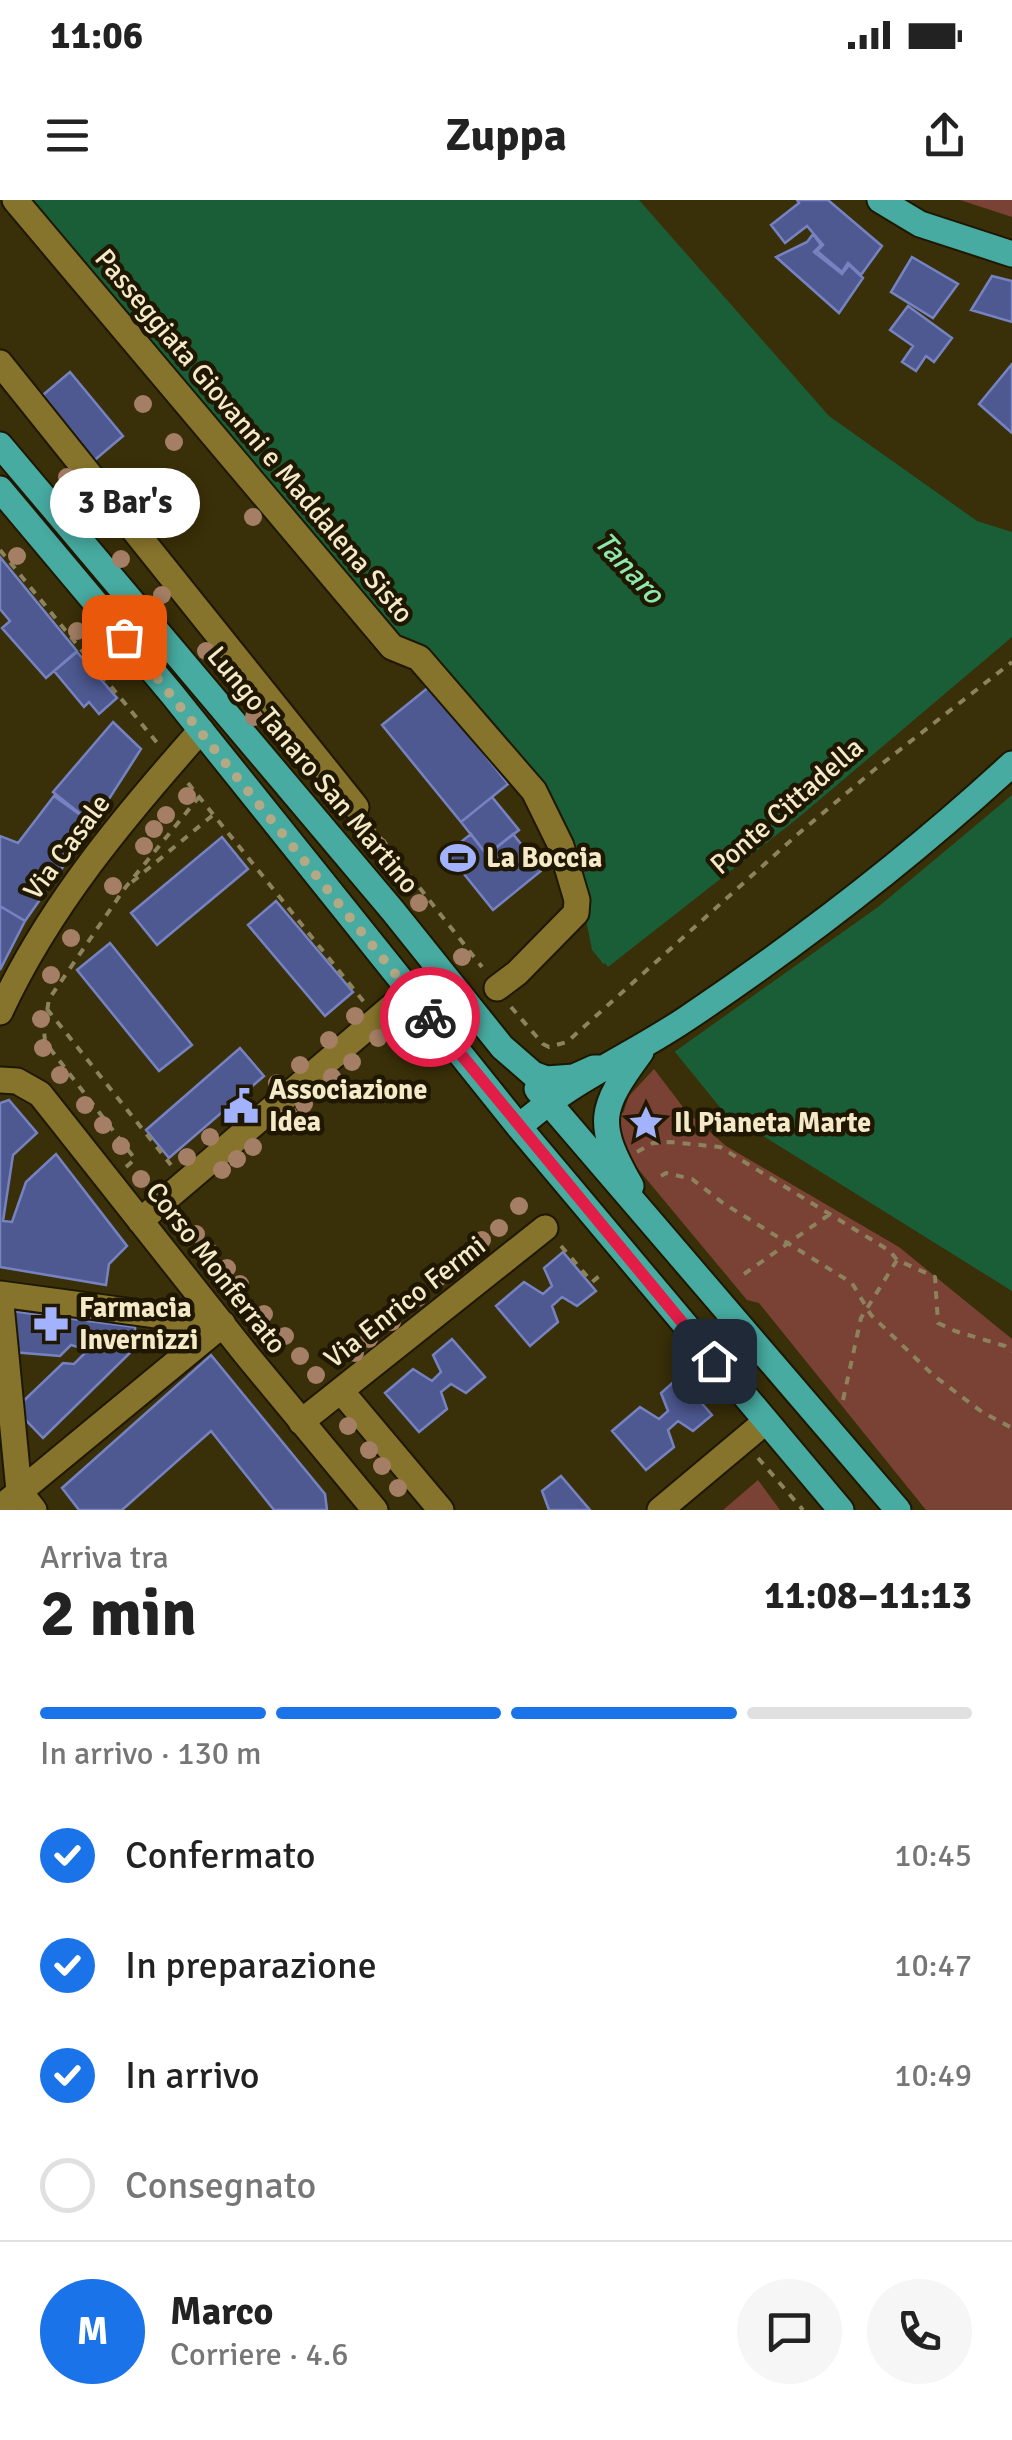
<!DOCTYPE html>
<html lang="it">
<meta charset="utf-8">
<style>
:root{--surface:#fff;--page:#f6f6f6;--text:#222;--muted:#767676;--line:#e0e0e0;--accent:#1a73e8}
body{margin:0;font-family:Signika,sans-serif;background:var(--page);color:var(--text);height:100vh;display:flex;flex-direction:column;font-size:38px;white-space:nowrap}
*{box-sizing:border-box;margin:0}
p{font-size:32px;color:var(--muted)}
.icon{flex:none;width:55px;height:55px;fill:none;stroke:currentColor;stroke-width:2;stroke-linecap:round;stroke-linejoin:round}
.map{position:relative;height:1310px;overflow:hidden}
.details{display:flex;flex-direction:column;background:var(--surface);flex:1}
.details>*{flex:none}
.pin{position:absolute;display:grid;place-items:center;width:85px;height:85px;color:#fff;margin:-42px;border-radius:20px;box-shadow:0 5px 15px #0006}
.courier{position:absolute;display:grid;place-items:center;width:100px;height:100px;margin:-50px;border:8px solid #e11d48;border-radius:50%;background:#fff;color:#222;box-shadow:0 2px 12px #0007}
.bubble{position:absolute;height:70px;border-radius:35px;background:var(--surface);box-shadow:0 5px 15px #0003;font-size:32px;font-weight:700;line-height:70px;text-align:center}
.headline em{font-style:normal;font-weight:700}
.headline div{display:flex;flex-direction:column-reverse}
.headline{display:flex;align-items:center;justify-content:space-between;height:170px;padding:0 40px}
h1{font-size:65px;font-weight:700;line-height:75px}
.bar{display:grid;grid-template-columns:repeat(4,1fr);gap:15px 10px;align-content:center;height:120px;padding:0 40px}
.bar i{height:12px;border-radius:8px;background:var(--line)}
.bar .selected{background:var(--accent)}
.bar p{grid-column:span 4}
.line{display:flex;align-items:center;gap:25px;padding:0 40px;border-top:2px solid var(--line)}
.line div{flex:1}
.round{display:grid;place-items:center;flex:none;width:105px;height:105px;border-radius:52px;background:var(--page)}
ol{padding:0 40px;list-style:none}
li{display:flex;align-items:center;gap:30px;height:110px}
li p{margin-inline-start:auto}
li .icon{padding:10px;border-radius:50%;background:var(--accent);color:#fff;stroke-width:4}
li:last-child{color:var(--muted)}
li i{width:55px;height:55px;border:5px solid var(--line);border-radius:50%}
.status{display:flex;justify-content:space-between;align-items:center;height:70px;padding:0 50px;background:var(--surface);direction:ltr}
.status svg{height:28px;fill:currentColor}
header{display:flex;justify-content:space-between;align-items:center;height:130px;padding:0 40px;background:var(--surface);font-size:45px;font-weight:700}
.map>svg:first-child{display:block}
.green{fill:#7a4234}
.water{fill:#1a5e37}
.pier{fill:#392f08}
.building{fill:#4e5992;stroke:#7683c0;stroke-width:2.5}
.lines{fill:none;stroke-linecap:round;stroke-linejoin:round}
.minor-casing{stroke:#1e1803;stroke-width:29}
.major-casing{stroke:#1e1803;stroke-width:29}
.path{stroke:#8c825d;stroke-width:4;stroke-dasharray:8 8;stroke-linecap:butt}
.minor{stroke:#87742c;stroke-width:25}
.major{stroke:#47aba1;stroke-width:25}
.tree{fill:#a57f65}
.done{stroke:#b3a985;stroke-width:10;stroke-dasharray:0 18}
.route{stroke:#e11d48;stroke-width:12}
.labels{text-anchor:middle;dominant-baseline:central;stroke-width:9;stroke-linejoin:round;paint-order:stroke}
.street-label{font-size:28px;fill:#f4eac8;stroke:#1f1700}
.poi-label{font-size:28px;font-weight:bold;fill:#f4eac8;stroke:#1f1700;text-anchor:start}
.water-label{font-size:30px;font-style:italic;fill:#8de8ac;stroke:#1f1700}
</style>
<div class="status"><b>11:06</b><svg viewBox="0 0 49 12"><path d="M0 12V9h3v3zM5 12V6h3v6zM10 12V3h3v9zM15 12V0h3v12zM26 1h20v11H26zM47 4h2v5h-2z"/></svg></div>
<header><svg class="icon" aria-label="menu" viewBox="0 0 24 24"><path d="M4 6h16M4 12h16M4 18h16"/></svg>Zuppa<svg class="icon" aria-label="share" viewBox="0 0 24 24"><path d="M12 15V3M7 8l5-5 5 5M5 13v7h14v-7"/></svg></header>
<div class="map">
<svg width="1012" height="1310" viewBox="0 0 1012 1310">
<rect width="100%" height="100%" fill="#392f08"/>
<!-- green -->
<path class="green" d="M960,0H1012V17Z
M654,869L686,911L726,946L899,1047L1012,1139V1310H926L759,1103L747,1100L633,963L620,939L615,908L623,913L629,896Z
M758,1280L780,1310H723Z"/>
<!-- water -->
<path class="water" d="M29,0H639L829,216L977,321L1012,332V1091L723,911L592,750L575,662L398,439Z"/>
<!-- pier -->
<path class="pier" d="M1012,437V595L878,707L670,855L600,768L605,763L608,767L798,618Z"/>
<!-- building -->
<path class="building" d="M797,0H828L882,46L861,75L848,63L842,72L817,51L823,45L807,26L785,43L771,25L799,3Z
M813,34L821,45L814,52L842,74L849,65L863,78L839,113L776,57L807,42Z
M912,57L958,84L933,118L891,92Z
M992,76L1012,81V122L971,110Z
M908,106L952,138L934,162L926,156L916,171L902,162L913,146L890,130Z
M1012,164V233L979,204Z
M70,172L123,236L90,264L37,200Z
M0,357L77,451L46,478L2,428L10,421L0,409Z
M77,452L117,498L99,514L89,502L84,507L54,471Z
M430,486L508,584L461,622L382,525Z
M113,522L141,549L93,624L53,592Z
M54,596L93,624L25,721L0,706V636L18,643Z
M492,597L519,630L487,655L461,622Z
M471,634L487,655L513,634L542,670L493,710L447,653Z
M222,637L248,669L157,745L131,713Z
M276,701L353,792L325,816L248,725Z
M0,706L25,721L0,770Z
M110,743L192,845L159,871L77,770Z
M240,848L264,876L169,958L146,930Z
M9,900L37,933L13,955L3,1021L12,1022L26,982L56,954L127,1046L109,1064L106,1085L0,1067V903Z
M563,1052L596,1091L577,1106L562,1097L552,1106L558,1122L530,1146L496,1106L524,1082L543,1094L552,1086L544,1068Z
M11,1111L135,1127V1148L43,1238L15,1209L63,1163L74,1164L88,1150L71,1145L60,1156L12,1152Z
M452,1139L485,1177L466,1193L451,1184L441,1192L447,1209L419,1232L385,1193L413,1169L432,1181L441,1172L433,1155Z
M211,1155L325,1294L327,1310H274L211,1231L122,1310H79L62,1288Z
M679,1177L712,1215L693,1231L678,1221L668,1230L674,1247L646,1270L612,1231L640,1207L659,1219L668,1211L661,1193Z
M561,1276L590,1310H549L542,1291Z"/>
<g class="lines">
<defs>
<path id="minor" d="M15,0L392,447L419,458L534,591L561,646L577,700L576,713L517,773L497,788
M0,163L356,607
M0,812C49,706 124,617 201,530
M0,880L17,881L40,894L245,1153L375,1310
M140,1021L409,792
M0,1094L223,1124
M0,1094L19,1291L34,1310
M341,1191L441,1310
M301,1222L545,1028
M0,1308L223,1124
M660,1310L765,1222"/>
<path id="major" d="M880,0L920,24L1012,54
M0,245L393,711L502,847L533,874L546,879L574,877L594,868H605
M0,289L172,494L519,927L841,1310
M537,889L898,1310
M519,927C568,882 631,856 686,819C802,741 910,658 1012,564
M631,986C595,923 599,909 641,852"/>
</defs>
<!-- minor casing -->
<use href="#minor" class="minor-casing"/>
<!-- major casing -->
<use href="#major" class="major-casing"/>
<!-- path -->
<path class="path" d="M0,350L158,544
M188,583L364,802
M370,625L482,767
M132,682L213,615
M511,807L543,844L549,847L567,842L798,634L874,570L1012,462
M47,809L171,965
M637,952L653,943L670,942L720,947L890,1051L897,1060L935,1077L938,1123L955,1131L1005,1146L1012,1152
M126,967L135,959L45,842L44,830L49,799L125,688L199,597
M661,976L666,973L692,979L723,1003L852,1083L871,1115L933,1175L982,1212L1012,1228
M561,1046L592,1082L603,1073
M744,1074L830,1014
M843,1200L861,1118L897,1060
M758,1258L803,1310"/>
<!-- minor -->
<use href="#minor" class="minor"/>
<!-- major -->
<use href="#major" class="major"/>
</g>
<!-- trees -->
<g class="tree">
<circle cx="143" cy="204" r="9"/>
<circle cx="174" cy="242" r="9"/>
<circle cx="67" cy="277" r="9"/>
<circle cx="253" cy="317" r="9"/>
<circle cx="17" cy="356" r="9"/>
<circle cx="121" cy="359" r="9"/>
<circle cx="162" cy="395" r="9"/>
<circle cx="77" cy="431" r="9"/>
<circle cx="206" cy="451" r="9"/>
<circle cx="108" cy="470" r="9"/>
<circle cx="254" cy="517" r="9"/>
<circle cx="187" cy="596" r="9"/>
<circle cx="166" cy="615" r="9"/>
<circle cx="154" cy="629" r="9"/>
<circle cx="144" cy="646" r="9"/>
<circle cx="379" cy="646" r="9"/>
<circle cx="113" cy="686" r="9"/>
<circle cx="419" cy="703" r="9"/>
<circle cx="71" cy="738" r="9"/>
<circle cx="462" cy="757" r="9"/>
<circle cx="51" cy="775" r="9"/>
<circle cx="355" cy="816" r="9"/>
<circle cx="41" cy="819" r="9"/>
<circle cx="378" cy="838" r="9"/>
<circle cx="329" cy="840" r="9"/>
<circle cx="43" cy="848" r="9"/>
<circle cx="352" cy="862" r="9"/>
<circle cx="300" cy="865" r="9"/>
<circle cx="60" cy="875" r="9"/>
<circle cx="332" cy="877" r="9"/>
<circle cx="277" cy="883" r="9"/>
<circle cx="304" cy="904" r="9"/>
<circle cx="85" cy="905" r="9"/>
<circle cx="289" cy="915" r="9"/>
<circle cx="243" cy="916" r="9"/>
<circle cx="103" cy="925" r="9"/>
<circle cx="210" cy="937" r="9"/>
<circle cx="121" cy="946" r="9"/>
<circle cx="253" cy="947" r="9"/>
<circle cx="187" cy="957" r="9"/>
<circle cx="237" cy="959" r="9"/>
<circle cx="222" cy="970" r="9"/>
<circle cx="141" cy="979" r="9"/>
<circle cx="519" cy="1006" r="9"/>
<circle cx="499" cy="1028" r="9"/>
<circle cx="196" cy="1034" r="9"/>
<circle cx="482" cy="1040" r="9"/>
<circle cx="210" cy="1052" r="9"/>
<circle cx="462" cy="1058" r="9"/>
<circle cx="227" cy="1068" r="9"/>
<circle cx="438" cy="1078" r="9"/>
<circle cx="240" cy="1084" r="9"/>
<circle cx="418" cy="1098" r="9"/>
<circle cx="264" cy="1114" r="9"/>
<circle cx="392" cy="1122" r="9"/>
<circle cx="285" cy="1136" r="9"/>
<circle cx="369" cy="1139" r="9"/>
<circle cx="355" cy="1153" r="9"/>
<circle cx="300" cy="1156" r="9"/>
<circle cx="316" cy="1175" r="9"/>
<circle cx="348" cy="1226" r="9"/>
<circle cx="369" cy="1250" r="9"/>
<circle cx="382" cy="1266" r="9"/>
<circle cx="398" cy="1288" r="9"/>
</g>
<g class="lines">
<!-- done -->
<path class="done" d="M124,437L430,817"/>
<!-- route -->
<path class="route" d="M430,817L714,1161"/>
</g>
<!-- icons -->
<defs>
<symbol id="stadium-bare" viewBox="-9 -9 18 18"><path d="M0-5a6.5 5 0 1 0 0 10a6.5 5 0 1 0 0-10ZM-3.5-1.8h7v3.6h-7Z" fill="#a2b2fd" stroke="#1f1700" stroke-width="2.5" paint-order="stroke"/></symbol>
<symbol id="civic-bare" viewBox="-9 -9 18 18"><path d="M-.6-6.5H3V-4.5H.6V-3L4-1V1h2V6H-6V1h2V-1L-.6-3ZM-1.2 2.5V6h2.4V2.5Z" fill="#a2b2fd" stroke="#1f1700" stroke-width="2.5" paint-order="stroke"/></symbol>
<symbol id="sight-bare" viewBox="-9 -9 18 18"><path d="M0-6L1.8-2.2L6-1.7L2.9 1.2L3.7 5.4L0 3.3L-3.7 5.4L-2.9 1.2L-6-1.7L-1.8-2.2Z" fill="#a2b2fd" stroke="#1f1700" stroke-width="2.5" paint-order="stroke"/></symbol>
<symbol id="pharmacy-bare" viewBox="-9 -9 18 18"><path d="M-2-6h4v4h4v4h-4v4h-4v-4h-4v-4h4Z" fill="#a2b2fd" stroke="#1f1700" stroke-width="2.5" paint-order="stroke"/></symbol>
</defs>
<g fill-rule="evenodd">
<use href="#stadium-bare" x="433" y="633" width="50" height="50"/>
<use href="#civic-bare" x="216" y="881" width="50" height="50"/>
<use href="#sight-bare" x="621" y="898" width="50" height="50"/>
<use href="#pharmacy-bare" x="26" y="1099" width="50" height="50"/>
</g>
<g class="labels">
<!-- street labels -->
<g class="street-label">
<text transform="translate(254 236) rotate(50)">Passeggiata Giovanni e Maddalena Sisto</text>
<text transform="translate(313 570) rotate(50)">Lungo Tanaro San Martino</text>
<text transform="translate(787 606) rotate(-41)">Ponte Cittadella</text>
<text transform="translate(67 647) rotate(-53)">Via Casale</text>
<text transform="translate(216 1068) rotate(52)">Corso Monferrato</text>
<text transform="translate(405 1102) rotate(-38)">Via Enrico Fermi</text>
</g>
<!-- poi labels -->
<g class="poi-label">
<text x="486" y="658">La Boccia</text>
<text x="269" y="890">Associazione<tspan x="269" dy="32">Idea</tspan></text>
<text x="674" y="923">Il Pianeta Marte</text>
<text x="79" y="1108">Farmacia<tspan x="79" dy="32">Invernizzi</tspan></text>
</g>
<!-- water labels -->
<g class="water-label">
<text transform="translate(629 368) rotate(47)">Tanaro</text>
</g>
</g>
</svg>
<div class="pin" style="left:124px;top:437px;background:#ea580c"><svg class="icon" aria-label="bag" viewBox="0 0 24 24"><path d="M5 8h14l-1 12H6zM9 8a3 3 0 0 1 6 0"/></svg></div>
<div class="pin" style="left:714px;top:1161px;background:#1f2937"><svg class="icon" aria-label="home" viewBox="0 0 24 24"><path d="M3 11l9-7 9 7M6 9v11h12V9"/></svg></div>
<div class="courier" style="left:430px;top:817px"><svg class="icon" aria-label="bike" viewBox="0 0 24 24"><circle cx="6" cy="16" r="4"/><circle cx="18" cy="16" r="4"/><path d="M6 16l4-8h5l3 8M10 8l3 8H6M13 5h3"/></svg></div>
<div class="bubble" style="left:50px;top:268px;width:150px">3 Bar's</div>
</div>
<section class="details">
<div class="headline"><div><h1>2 min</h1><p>Arriva tra</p></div><em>11:08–11:13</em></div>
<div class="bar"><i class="selected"></i><i class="selected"></i><i class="selected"></i><i></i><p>In arrivo · 130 m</p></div>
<ol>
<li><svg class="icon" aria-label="check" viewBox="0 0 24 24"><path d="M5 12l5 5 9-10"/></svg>Confermato<p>10:45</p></li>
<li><svg class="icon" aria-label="check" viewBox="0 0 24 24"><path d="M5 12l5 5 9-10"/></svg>In preparazione<p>10:47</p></li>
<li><svg class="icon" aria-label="check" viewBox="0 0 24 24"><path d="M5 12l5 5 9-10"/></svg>In arrivo<p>10:49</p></li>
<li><i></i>Consegnato</li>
</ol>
<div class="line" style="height:180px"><b class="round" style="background:var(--accent);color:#fff">M</b><div><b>Marco</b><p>Corriere · 4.6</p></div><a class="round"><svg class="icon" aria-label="chat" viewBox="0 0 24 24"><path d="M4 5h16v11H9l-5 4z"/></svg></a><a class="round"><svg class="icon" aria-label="phone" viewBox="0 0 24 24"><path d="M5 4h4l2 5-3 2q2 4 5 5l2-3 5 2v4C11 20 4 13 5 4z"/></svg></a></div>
</section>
